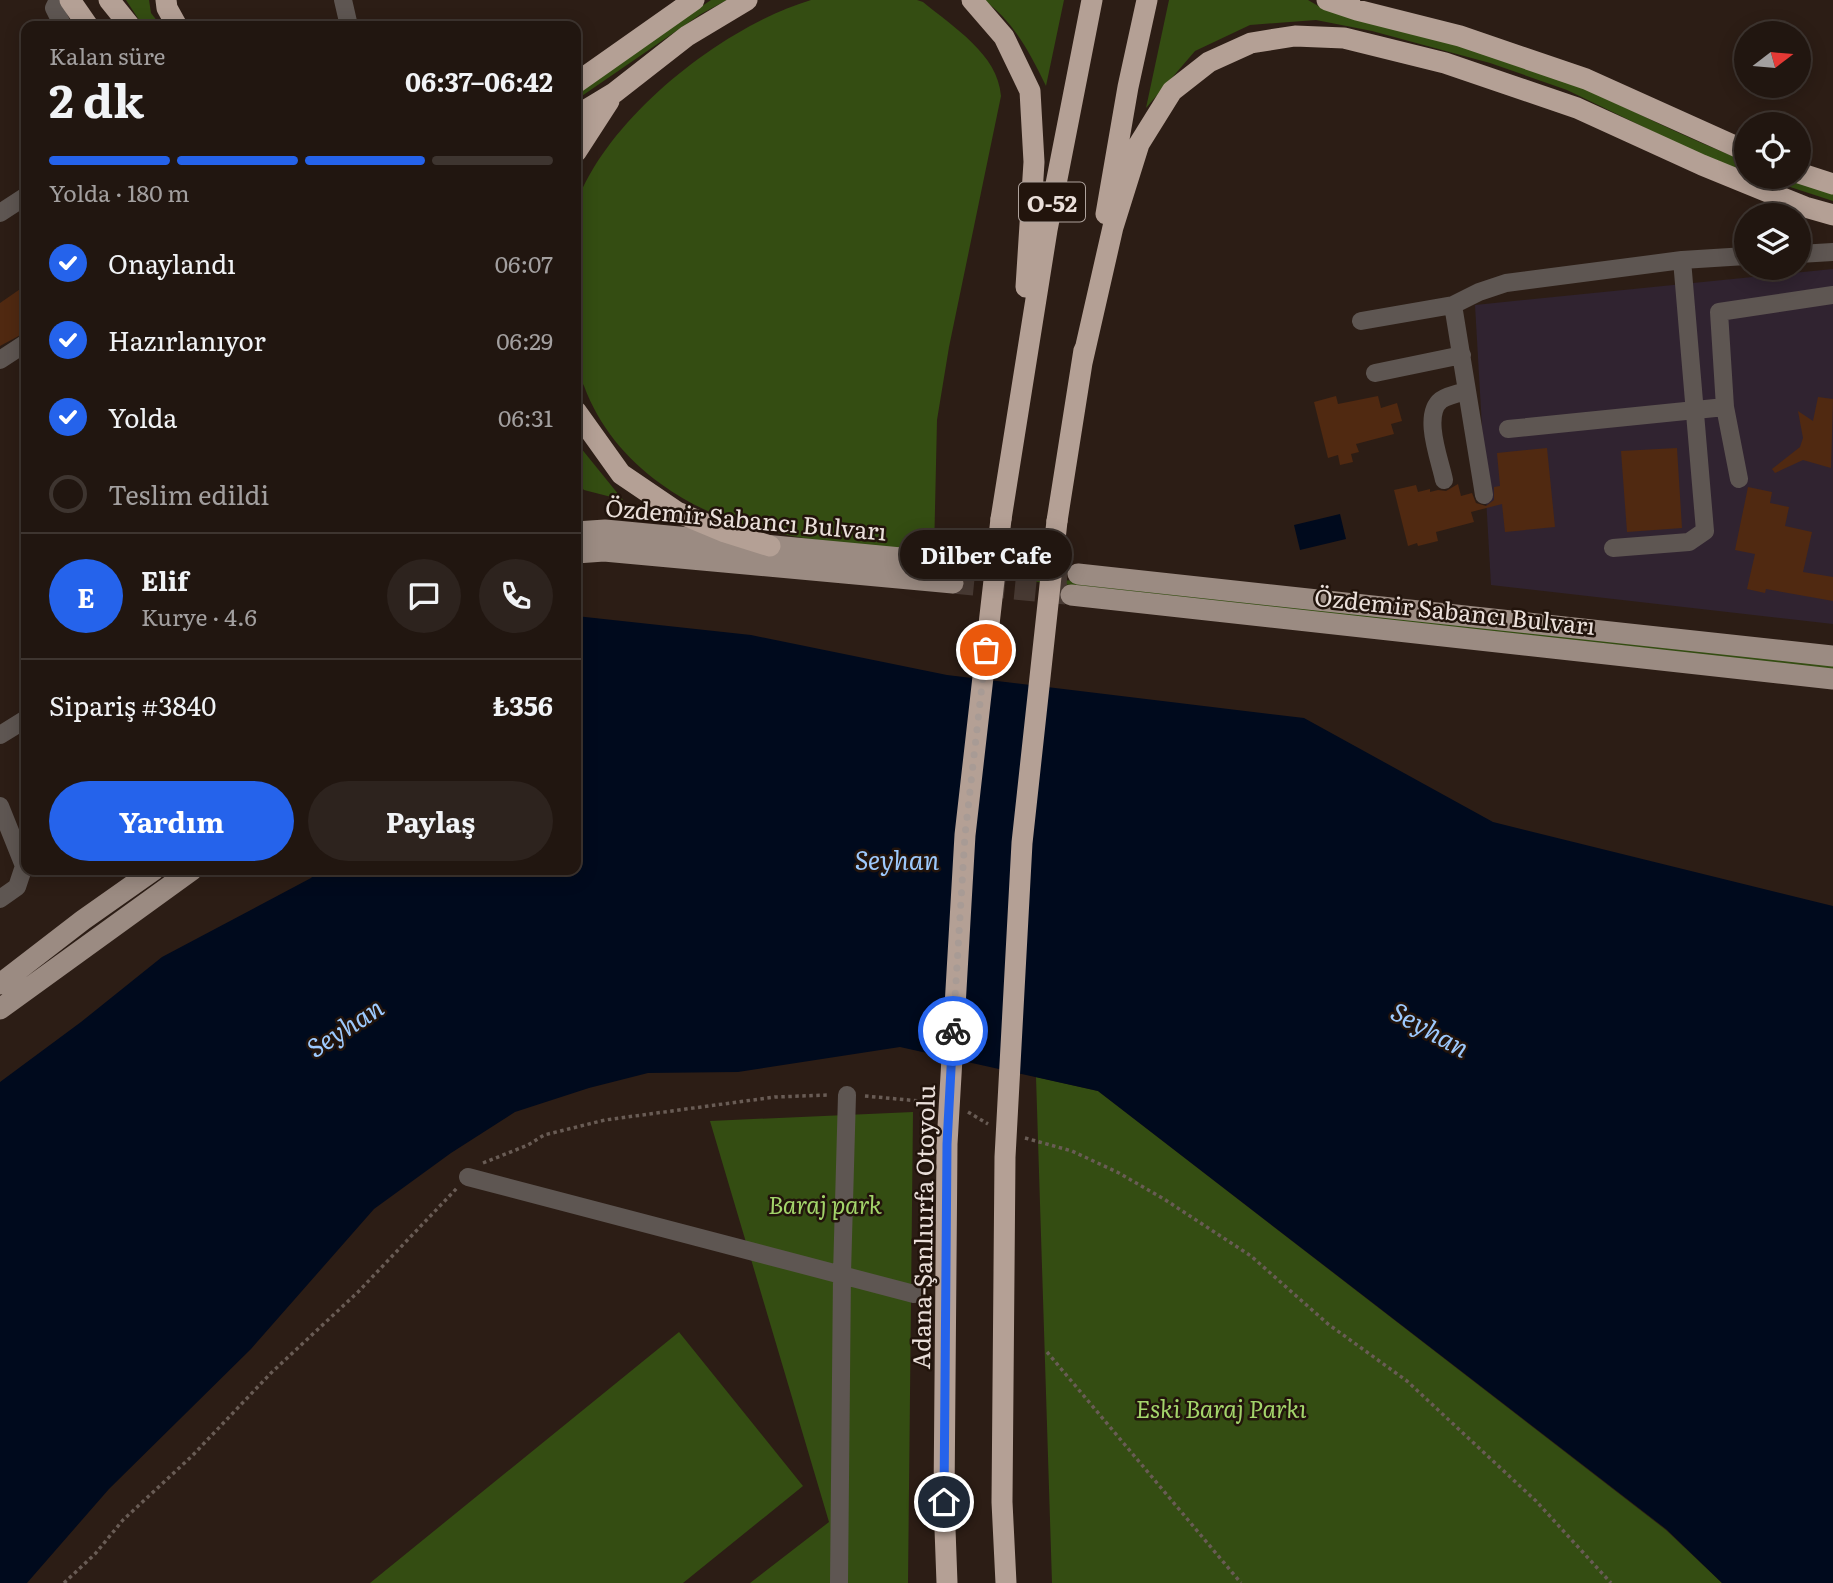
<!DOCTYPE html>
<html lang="tr">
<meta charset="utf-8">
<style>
:root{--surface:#211610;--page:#2d231e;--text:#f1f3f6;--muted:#a29f9f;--line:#3e3530;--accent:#2563eb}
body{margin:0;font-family:Literata,serif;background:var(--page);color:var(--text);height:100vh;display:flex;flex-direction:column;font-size:26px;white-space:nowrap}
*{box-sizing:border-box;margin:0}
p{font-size:23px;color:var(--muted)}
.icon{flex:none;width:38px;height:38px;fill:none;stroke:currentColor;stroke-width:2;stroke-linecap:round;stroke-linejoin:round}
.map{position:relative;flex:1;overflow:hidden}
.drawer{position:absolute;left:21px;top:21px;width:560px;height:854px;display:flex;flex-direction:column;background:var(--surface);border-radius:14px;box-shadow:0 4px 18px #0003,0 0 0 2px var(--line)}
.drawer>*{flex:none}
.needle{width:46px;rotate:74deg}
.fabs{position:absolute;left:1734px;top:21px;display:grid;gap:14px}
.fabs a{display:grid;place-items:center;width:77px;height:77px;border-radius:50%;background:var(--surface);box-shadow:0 4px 18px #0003,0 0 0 2px var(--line);font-size:35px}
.pin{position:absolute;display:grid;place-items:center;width:60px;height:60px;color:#fff;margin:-30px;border:4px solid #fff;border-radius:50%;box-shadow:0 2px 7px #0007}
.courier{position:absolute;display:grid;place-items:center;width:70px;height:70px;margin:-35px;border:5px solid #2563eb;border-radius:50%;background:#fff;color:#222;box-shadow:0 2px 9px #0007}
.bubble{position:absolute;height:49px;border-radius:24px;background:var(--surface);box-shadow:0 4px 18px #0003,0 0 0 2px var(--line);font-size:23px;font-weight:700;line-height:49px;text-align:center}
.overview em{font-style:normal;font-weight:700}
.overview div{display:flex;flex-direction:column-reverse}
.overview{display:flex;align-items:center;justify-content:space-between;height:119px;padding:0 28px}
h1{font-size:46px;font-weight:700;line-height:52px}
.bar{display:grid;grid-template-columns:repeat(4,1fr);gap:10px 7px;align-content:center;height:84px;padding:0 28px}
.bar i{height:9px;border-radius:5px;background:var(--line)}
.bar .active{background:var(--accent)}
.bar p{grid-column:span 4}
.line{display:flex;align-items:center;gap:18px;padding:0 28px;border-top:2px solid var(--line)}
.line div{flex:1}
.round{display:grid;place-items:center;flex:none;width:74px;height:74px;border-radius:37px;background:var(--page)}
ol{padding:0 28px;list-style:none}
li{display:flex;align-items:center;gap:21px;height:77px}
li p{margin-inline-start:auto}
li .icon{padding:7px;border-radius:50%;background:var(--accent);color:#fff;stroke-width:4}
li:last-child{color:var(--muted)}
li i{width:38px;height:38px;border:4px solid var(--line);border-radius:50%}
.button{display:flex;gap:14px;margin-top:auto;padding:14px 28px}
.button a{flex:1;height:80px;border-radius:42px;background:var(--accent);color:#fff;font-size:28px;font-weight:700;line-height:80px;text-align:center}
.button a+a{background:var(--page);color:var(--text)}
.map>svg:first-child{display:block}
.education{fill:#302330}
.green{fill:#344d12}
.water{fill:#000a1d}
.building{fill:#502911}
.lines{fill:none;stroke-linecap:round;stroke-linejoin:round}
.major-tunnel{stroke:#483a33;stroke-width:21;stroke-dasharray:21 10;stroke-linecap:butt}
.path{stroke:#695c55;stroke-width:3.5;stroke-dasharray:3.5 3.5;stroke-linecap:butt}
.minor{stroke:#5e5652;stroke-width:18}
.major{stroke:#9b8b82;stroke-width:21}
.highway{stroke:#b4a095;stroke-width:21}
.highway-bridge{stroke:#b4a095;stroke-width:21}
.done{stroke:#a89b95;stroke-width:7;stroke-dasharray:0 12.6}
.route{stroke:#2563eb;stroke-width:9}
.labels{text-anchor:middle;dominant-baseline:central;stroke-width:5;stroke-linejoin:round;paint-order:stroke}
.shield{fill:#22140c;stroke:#aea29c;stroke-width:2}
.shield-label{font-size:23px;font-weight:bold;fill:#eadfda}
.street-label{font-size:24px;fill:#eadfda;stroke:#22140c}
.park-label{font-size:24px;font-style:italic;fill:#a3d46a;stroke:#22140c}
.water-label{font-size:26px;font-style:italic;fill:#9dc9fd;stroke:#22140c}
</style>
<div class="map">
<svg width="1833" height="1583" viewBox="0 0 1833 1583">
<rect width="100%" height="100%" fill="#2c1d15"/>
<!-- education -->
<path class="education" d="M1833,269V624L1491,585L1475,305Z"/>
<!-- green -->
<path class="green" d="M126,0H149L151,13L161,26H143Z
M711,0H727L701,14L576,100V91Z
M811,0H917L923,2C953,27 998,54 1001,96L949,347L937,420L934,553C841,542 740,542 661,484C626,459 599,426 584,386C581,379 577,372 576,366C572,348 576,326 576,308C576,283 576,258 576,234C576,224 574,211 577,202C609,116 724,26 811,0Z
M984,0H1064L1046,86C1030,53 1014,22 984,0Z
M1169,0H1308L1320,7C1404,30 1490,49 1571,83C1630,108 1686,139 1746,161V172L1716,162L1567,90L1490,63L1372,31L1316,20L1250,25L1195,51L1146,108Z
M1760,177H1787L1833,192V201Z
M576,442L623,500L584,490L576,481Z
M576,538L1075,581L1833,665V670L1073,585L674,552Z
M1036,1077L1098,1091L1666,1530L1722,1583H1052Z
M913,1112L908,1583H750L829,1522L710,1121Z
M679,1332L803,1486L683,1583H370Z"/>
<!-- water -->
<path class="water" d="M1340,514L1346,539L1300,550L1294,525Z
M576,616L751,635L947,675L1304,718L1493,822L1833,906V1583H1722L1666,1529L1098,1091L900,1047L738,1072L648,1073L589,1088L515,1112L451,1153L374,1209L251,1349L109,1489L27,1583H0V1082L81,1022L162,957L311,878L319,870H576Z"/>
<!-- building -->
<path class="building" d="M26,285V332L0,346V303Z
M1336,396L1338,404L1378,396L1381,408L1397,403L1402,421L1391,424L1394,434L1356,444L1359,452L1351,454L1353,462L1340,465L1338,455L1328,458L1314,402Z
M1818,397L1833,399L1831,468L1803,460L1775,473L1772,469L1800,447L1803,438L1798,411L1813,421Z
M1547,448L1555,527L1505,532L1502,504L1471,512L1474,522L1436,532L1438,541L1418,546L1417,543L1408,546L1394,490L1416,485L1418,492L1430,489V492L1438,490L1446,491L1458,484L1461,496L1472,493L1476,503L1486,506L1494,500V487L1500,486L1497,453Z
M1677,448L1682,528L1627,532L1621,451Z
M1748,487L1772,492L1770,503L1789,507L1785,526L1812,532L1803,572L1833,577V601L1766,589L1765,593L1747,589L1755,554L1735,550Z"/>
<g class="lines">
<!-- major-tunnel -->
<path class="major-tunnel" d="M954,563L1078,574
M953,583L1066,594"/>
<!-- path -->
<path class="path" d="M865,1096L930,1102
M968,1112L988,1124
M1025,1138L1072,1151L1119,1173L1164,1199L1251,1256L1328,1324L1407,1381L1536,1501L1611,1583
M483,1163L528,1145L544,1135L605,1120L775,1097L829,1095
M1047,1352L1241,1583
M64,1583L95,1554L123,1520L192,1456L271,1373L358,1292L457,1188"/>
<!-- minor -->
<path class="minor" d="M58,0L54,8L63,26
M343,0L349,26
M0,213L26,196
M1799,254L1833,252
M1453,305L1484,495
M1361,321L1453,305L1479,292L1506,283L1682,260L1746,256
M0,360L26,343
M1375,373L1462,355
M1725,407L1739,479
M1508,429L1725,407L1719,312L1833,295
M1444,480C1440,460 1422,415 1441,400C1448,395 1459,393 1467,391
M1613,548L1689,542L1705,531L1682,260
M0,735L26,719
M0,806L24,866L17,887L0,899
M468,1177L914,1294
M839,1583L842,1274L847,1095"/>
<!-- major -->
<path class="major" d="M576,532L605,530L954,563
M576,553L604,551L953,583
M1078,574L1833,656
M1071,595L1833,679
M0,984L83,920L154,870
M0,1009L192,870"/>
<!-- highway -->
<path class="highway" d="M70,0L88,26
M109,0L130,26
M166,0L167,8L177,26
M972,0L1004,37L1030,91L1034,162L1026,287
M1327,0L1357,10L1460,36L1586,79L1746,151
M576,83L694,0
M576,116L614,93L687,36L747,0
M576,152L609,101
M1799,173L1833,184
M1106,214L1128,87L1147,0
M1082,363L1113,227L1139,144L1172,91L1209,62L1251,43L1295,36L1344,38L1445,63L1577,108L1702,165L1805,207L1833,215
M576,411L621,474L677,512L725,532L770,546
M1001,519L1047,230L1092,0
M1057,521L1084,350"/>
<!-- highway-bridge -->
<path class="highway-bridge" d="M947,1583L944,1502L947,1144L965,835L1001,519
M1006,1583L1002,1502L1005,1157L1022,843L1057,521"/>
</g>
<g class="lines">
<!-- done -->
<path class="done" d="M953,1031L965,835L986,650"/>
<!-- route -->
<path class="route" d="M944,1502L947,1144L953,1031"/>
</g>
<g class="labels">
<!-- shield labels -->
<rect class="shield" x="1019" y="182.5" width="66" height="39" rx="5"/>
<g class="shield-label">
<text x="1052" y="202">O-52</text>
</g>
<!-- street labels -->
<g class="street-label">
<text transform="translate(746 518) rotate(5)">Özdemir Sabancı Bulvarı</text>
<text transform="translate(1455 610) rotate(6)">Özdemir Sabancı Bulvarı</text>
<text transform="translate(922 1227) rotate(-89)">Adana-Şanlıurfa Otoyolu</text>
</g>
<!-- park labels -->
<g class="park-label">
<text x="825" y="1203">Baraj park</text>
<text x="1221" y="1407">Eski Baraj Parkı</text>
</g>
<!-- water labels -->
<g class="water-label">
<text x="897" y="858">Seyhan</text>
<text transform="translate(344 1026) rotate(-33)">Seyhan</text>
<text transform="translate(1431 1028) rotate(29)">Seyhan</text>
</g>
</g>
</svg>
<div class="fabs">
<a><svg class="needle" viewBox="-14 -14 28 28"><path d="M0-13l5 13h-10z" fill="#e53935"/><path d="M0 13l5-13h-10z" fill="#a29f9f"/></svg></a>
<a><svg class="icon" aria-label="locate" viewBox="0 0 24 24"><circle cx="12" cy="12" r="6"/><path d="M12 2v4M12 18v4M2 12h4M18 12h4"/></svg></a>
<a><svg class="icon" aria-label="layers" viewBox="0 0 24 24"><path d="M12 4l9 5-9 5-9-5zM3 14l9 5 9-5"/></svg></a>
</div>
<div class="pin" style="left:986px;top:650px;background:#ea580c"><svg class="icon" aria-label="bag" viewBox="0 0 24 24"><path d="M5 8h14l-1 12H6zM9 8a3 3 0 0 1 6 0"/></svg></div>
<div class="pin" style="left:944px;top:1502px;background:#1f2937"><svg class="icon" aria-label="home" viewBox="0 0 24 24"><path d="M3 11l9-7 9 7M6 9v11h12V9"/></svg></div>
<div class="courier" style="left:953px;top:1031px"><svg class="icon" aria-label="bike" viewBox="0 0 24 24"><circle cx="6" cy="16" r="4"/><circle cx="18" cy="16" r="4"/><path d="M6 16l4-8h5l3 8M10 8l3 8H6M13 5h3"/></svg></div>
<div class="bubble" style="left:900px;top:530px;width:172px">Dilber Cafe</div>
<section class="drawer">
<div class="overview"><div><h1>2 dk</h1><p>Kalan süre</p></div><em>06:37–06:42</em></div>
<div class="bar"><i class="active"></i><i class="active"></i><i class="active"></i><i></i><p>Yolda · 180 m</p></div>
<ol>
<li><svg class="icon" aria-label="check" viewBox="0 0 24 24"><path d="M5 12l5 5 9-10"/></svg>Onaylandı<p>06:07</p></li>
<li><svg class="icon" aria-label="check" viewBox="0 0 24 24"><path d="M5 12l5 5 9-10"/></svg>Hazırlanıyor<p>06:29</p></li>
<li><svg class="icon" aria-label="check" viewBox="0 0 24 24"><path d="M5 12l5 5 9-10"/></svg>Yolda<p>06:31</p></li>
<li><i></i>Teslim edildi</li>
</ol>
<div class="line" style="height:126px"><b class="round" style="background:var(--accent);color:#fff">E</b><div><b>Elif</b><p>Kurye · 4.6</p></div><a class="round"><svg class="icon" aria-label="chat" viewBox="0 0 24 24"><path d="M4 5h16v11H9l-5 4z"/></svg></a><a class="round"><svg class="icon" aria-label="phone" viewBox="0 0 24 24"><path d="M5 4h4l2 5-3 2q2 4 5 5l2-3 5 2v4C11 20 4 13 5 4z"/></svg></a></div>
<div class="line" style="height:91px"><div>Sipariş #3840</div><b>₺356</b></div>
<div class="button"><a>Yardım</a><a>Paylaş</a></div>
</section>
</div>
